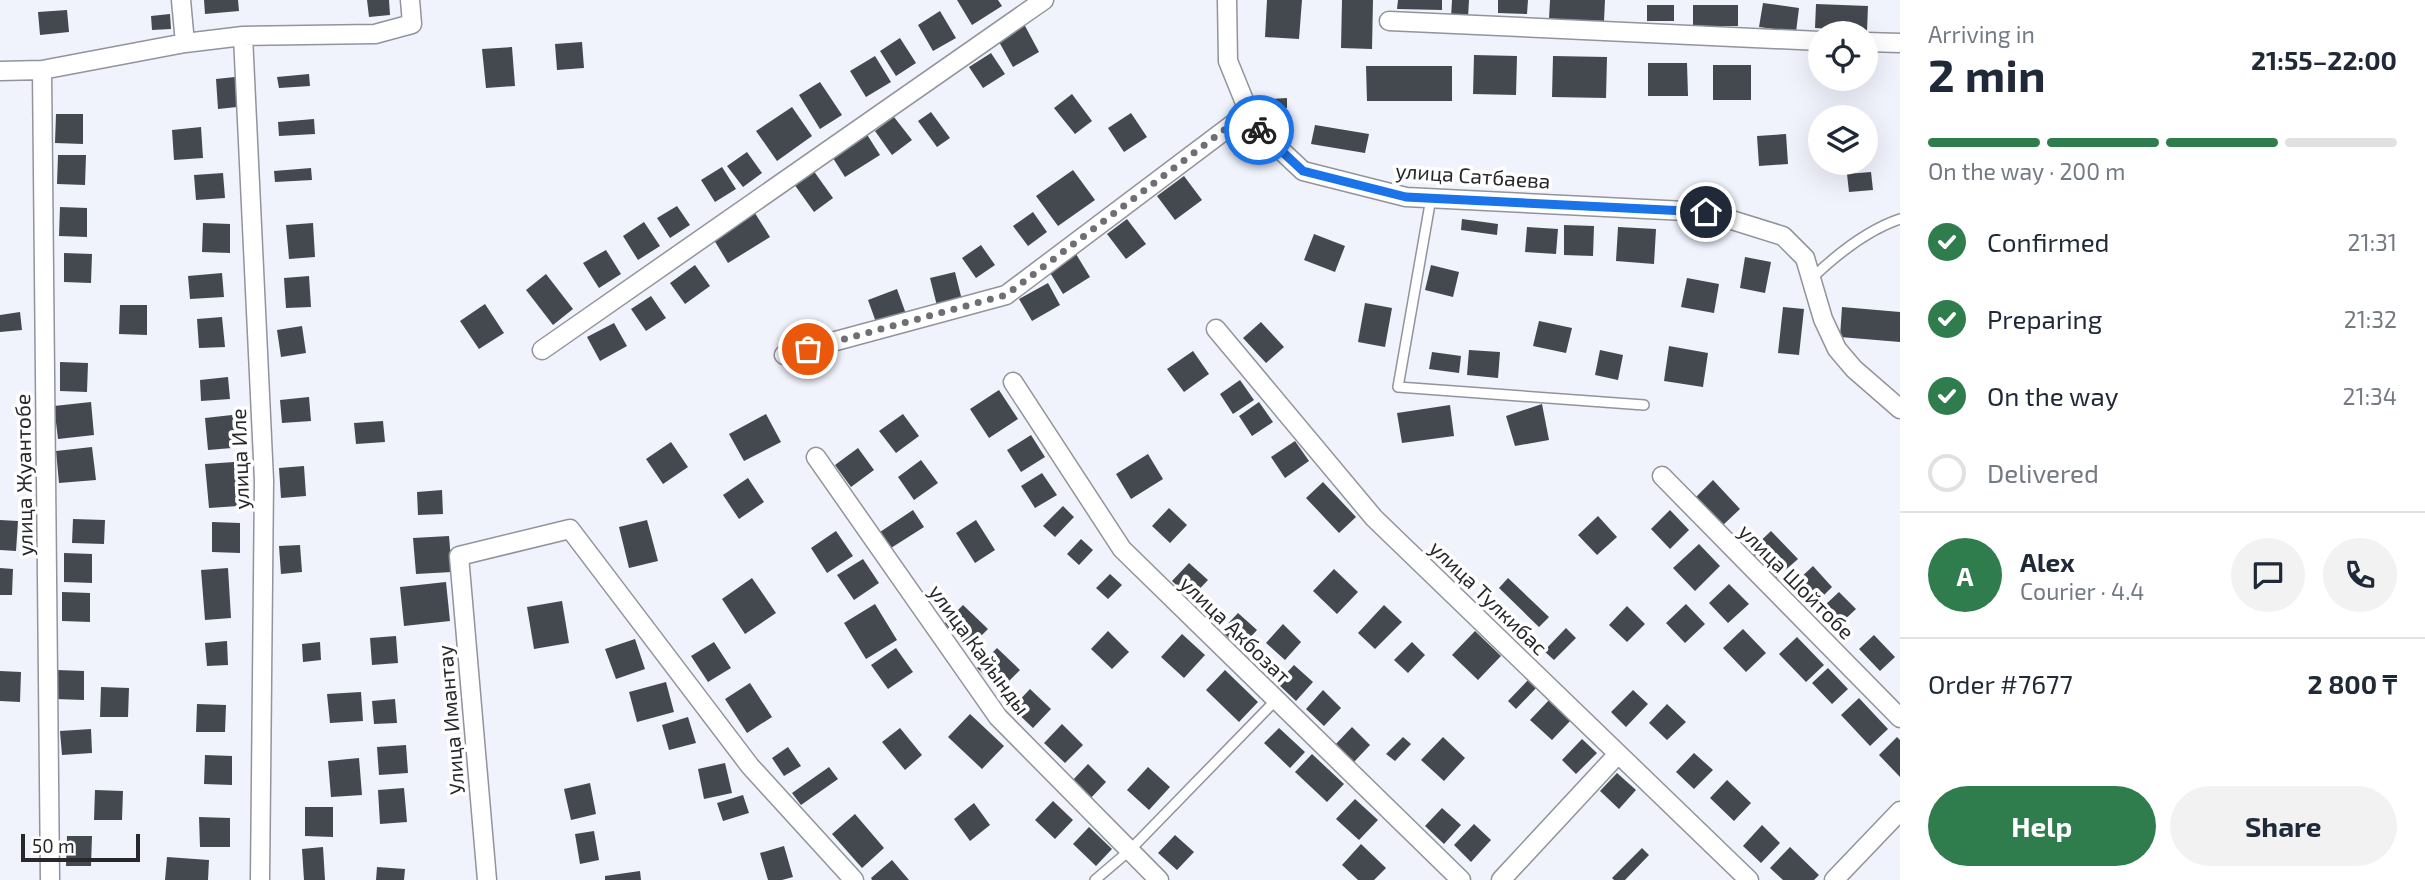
<!DOCTYPE html>
<meta charset="utf-8">
<style>
:root{--surface:#fff;--page:#f2f2f3;--text:#1f2937;--muted:#747a83;--line:#e0e1e3;--accent:#2f7d4c}
body{margin:0;font-family:"Exo 2",sans-serif;background:var(--page);color:var(--text);height:100vh;display:flex;flex-direction:column;font-size:26px;white-space:nowrap}
*{box-sizing:border-box;margin:0}
p{font-size:23px;color:var(--muted)}
.icon{flex:none;width:38px;height:38px;fill:none;stroke:currentColor;stroke-width:2;stroke-linecap:round;stroke-linejoin:round}
.map{position:relative;flex:1;overflow:hidden}
.panel{display:flex;flex-direction:column;background:var(--surface);width:525px}
.panel>*{flex:none}
.fabs{position:absolute;left:1808px;top:21px;display:grid;gap:14px}
.fabs a{display:grid;place-items:center;width:70px;height:70px;border-radius:50%;background:var(--surface);box-shadow:0 7px 28px #0002;font-size:35px}
.scale{position:absolute;left:21px;bottom:18px;width:119px;box-sizing:border-box;padding-left:7px;border:4px solid #28282c;border-top:0;font-size:19px;line-height:24px;white-space:nowrap;color:#28282c;-webkit-text-stroke:5px #fff;paint-order:stroke}
.pin{position:absolute;display:grid;place-items:center;width:60px;height:60px;color:#fff;margin:-30px;border:4px solid #fff;border-radius:50%;box-shadow:0 2px 7px #0007}
.courier{position:absolute;display:grid;place-items:center;width:70px;height:70px;margin:-35px;border:5px solid #1a73e8;border-radius:50%;background:#fff;color:#222;box-shadow:0 2px 9px #0007}
.headline em{font-style:normal;font-weight:700}
.headline div{display:flex;flex-direction:column-reverse}
.headline{display:flex;align-items:center;justify-content:space-between;height:119px;padding:0 28px}
h1{font-size:46px;font-weight:700;line-height:52px}
.bar{display:grid;grid-template-columns:repeat(4,1fr);gap:10px 7px;align-content:center;height:84px;padding:0 28px}
.bar i{height:9px;border-radius:5px;background:var(--line)}
.bar .active{background:var(--accent)}
.bar p{grid-column:span 4}
.line{display:flex;align-items:center;gap:18px;padding:0 28px;border-top:2px solid var(--line)}
.line div{flex:1}
.round{display:grid;place-items:center;flex:none;width:74px;height:74px;border-radius:37px;background:var(--page)}
ol{padding:0 28px;list-style:none}
li{display:flex;align-items:center;gap:21px;height:77px}
li p{margin-inline-start:auto}
li .icon{padding:7px;border-radius:50%;background:var(--accent);color:#fff;stroke-width:4}
li:last-child{color:var(--muted)}
li i{width:38px;height:38px;border:4px solid var(--line);border-radius:50%}
.action{display:flex;gap:14px;margin-top:auto;padding:14px 28px}
.action a{flex:1;height:80px;border-radius:42px;background:var(--accent);color:#fff;font-size:28px;font-weight:700;line-height:80px;text-align:center}
.action a+a{background:var(--page);color:var(--text)}
main{display:flex;flex:1;min-height:0}
.map>svg:first-child{display:block}
.building{fill:#444950}
.lines{fill:none;stroke-linecap:round;stroke-linejoin:round}
.service-casing{stroke:#92949c;stroke-width:12}
.minor-casing{stroke:#92949c;stroke-width:21}
.service{stroke:#fff;stroke-width:9}
.minor{stroke:#fff;stroke-width:18}
.done{stroke:#6e6f75;stroke-width:7;stroke-dasharray:0 12.6}
.route{stroke:#1a73e8;stroke-width:9}
.labels{text-anchor:middle;dominant-baseline:central;stroke-width:7;stroke-linejoin:round;paint-order:stroke}
.street-label{font-size:21px;fill:#28282c;stroke:#fff}
</style>
<main>
<div class="map">
<svg width="1900" height="880" viewBox="0 0 1900 880">
<rect width="100%" height="100%" fill="#f0f2fc"/>
<!-- building -->
<path class="building" d="M204,0H238L239,11L205,14Z
M367,0H389L390,15L369,17Z
M957,0H998L1002,6L972,25Z
M1267,0H1302L1299,39L1265,37Z
M1342,0H1373L1372,49L1341,48Z
M1398,0H1442V10L1397,9Z
M1452,0H1469L1468,18H1451Z
M1498,0H1528L1527,14L1498,13Z
M1550,0H1605L1604,21L1549,19Z
M1763,3L1799,8L1796,32L1759,27Z
M1816,4L1868,6L1867,31L1815,28Z
M1647,5H1674V21H1647Z
M1693,5H1738V26H1693Z
M67,10L69,32L40,35L38,12Z
M940,11L956,38L933,51L918,25Z
M170,14L171,29L152,30L151,16Z
M1024,24L1039,52L1013,67L998,40Z
M900,38L916,63L896,76L880,51Z
M582,42L584,68L557,70L555,44Z
M512,47L515,86L486,88L482,49Z
M991,53L1005,74L983,88L969,67Z
M1474,55L1517,56L1516,95L1473,94Z
M875,56L891,82L866,97L850,71Z
M1553,56L1607,57L1606,98L1552,97Z
M1648,63H1687L1688,96H1648Z
M1713,65H1751V100H1713Z
M1366,66H1452V101H1367Z
M309,74L310,86L279,88L277,77Z
M235,77L237,107L218,109L216,79Z
M820,82L842,115L820,129L799,95Z
M1072,94L1092,121L1075,134L1054,108Z
M1287,98V108H1272L1271,99Z
M792,107L812,136L777,161L756,131Z
M931,112L950,138L937,147L918,121Z
M1131,113L1147,137L1124,152L1108,128Z
M56,114H83V144L55,143Z
M894,117L912,140L892,155L875,131Z
M314,119L315,134L279,136L278,122Z
M1315,125L1369,134L1365,153L1311,144Z
M201,127L203,158L174,160L172,130Z
M866,133L880,155L845,177L831,155Z
M1786,134L1788,164L1759,166L1757,136Z
M747,152L762,173L743,187L727,166Z
M58,155H86L85,185L57,184Z
M722,167L736,189L715,202L701,180Z
M311,168L312,180L275,182L274,171Z
M813,170L833,198L814,212L794,184Z
M1073,170L1095,200L1058,226L1036,196Z
M1871,172L1873,190L1849,192L1847,174Z
M223,173L225,198L196,200L194,175Z
M1184,176L1202,200L1175,220L1157,196Z
M677,206L690,225L670,238L657,218Z
M60,207L87,208V237L59,236Z
M753,210L770,237L728,263L711,235Z
M1033,212L1047,232L1028,246L1013,226Z
M1127,219L1146,244L1126,259L1107,234Z
M1462,219L1498,224L1497,235L1461,230Z
M644,222L660,246L638,260L623,236Z
M203,223L230,224V253L202,252Z
M313,223L315,257L289,259L286,225Z
M1564,225L1594,226L1593,256L1564,255Z
M1527,227L1558,229L1556,254L1525,252Z
M1618,227L1656,229L1654,264L1616,261Z
M1314,234L1345,246L1335,272L1304,260Z
M981,245L995,265L976,278L962,258Z
M606,250L621,274L599,288L583,263Z
M64,253L92,254L91,283L64,282Z
M1076,254L1090,277L1063,294L1049,271Z
M1745,257L1771,262L1765,293L1740,288Z
M695,265L710,286L685,304L670,283Z
M1431,265L1459,272L1453,297L1425,290Z
M955,272L962,300L937,306L930,278Z
M222,273L224,297L190,299L188,276Z
M546,274L573,309L553,325L526,290Z
M309,276L311,307L286,308L284,278Z
M1687,278L1719,284L1714,313L1681,307Z
M1048,283L1060,305L1032,321L1019,299Z
M897,289L906,314L877,325L868,300Z
M651,296L666,318L646,331L631,309Z
M1365,303L1392,308L1385,347L1358,342Z
M485,304L504,333L479,349L460,321Z
M120,305H147V335L119,334Z
M1783,307L1804,309L1799,355L1778,353Z
M1842,307L1900,312V342L1840,337Z
M20,312L22,330L0,332V315Z
M222,317L225,347L199,348L197,319Z
M1539,321L1572,328L1566,353L1533,346Z
M1261,322L1284,347L1266,363L1243,338Z
M614,323L627,346L600,361L587,337Z
M302,326L306,353L281,357L277,330Z
M1669,346L1708,353L1703,387L1664,381Z
M1469,350L1500,352L1498,378L1467,375Z
M1600,350L1623,355L1618,380L1595,375Z
M1193,351L1209,374L1184,392L1167,369Z
M1432,352L1461,356L1459,373L1429,369Z
M60,362L88,363L87,392L60,391Z
M228,377L230,399L201,401L200,380Z
M1240,380L1254,400L1233,414L1220,394Z
M999,390L1018,419L989,438L970,409Z
M309,397L311,421L282,423L280,400Z
M91,402L94,435L58,439L54,406Z
M1259,402L1273,422L1252,436L1239,416Z
M1542,404L1549,440L1515,446L1506,416Z
M1450,405L1454,436L1402,443L1397,413Z
M241,414L244,447L208,450L205,418Z
M766,414L781,442L744,461L729,434Z
M903,414L919,436L896,453L879,431Z
M383,421L385,442L356,444L354,423Z
M1031,435L1045,457L1021,472L1007,450Z
M1295,441L1309,461L1285,478L1271,457Z
M671,442L688,467L663,484L646,459Z
M92,447L96,480L59,483L56,451Z
M858,448L874,470L851,487L835,465Z
M1148,454L1163,479L1131,499L1116,474Z
M921,460L938,483L914,500L898,477Z
M234,462L238,506L209,508L205,464Z
M304,466L306,496L281,498L279,468Z
M1042,473L1057,495L1035,508L1021,486Z
M748,478L764,502L739,519L723,495Z
M1713,480L1740,509L1722,526L1695,498Z
M1323,482L1356,517L1339,533L1306,498Z
M442,490L443,514L418,515L417,492Z
M1063,506L1074,517L1055,537L1043,526Z
M1169,508L1187,525L1170,543L1152,526Z
M913,510L924,527L891,548L880,532Z
M1670,510L1689,530L1670,549L1651,529Z
M1598,516L1617,537L1597,555L1578,535Z
M73,519L105,520L104,544L72,543Z
M0,520L18,521L16,551L0,550Z
M647,520L658,561L629,568L619,527Z
M976,520L995,550L975,563L956,533Z
M212,522L240,523V553L212,552Z
M836,531L853,556L827,573L811,548Z
M1771,531L1798,559L1775,579L1749,552Z
M449,536L452,572L416,574L413,538Z
M1081,539L1093,550L1079,565L1067,554Z
M1699,544L1720,566L1695,591L1673,568Z
M300,545L302,572L281,574L279,546Z
M64,553L92,554V583L64,582Z
M863,559L879,583L854,600L837,575Z
M1189,563L1208,580L1191,598L1172,581Z
M1813,566L1832,587L1815,604L1795,583Z
M0,568L13,569L12,595H0Z
M228,568L231,618L205,620L201,570Z
M1334,569L1358,592L1337,614L1313,591Z
M1110,574L1122,585L1108,599L1096,588Z
M752,578L776,613L745,634L722,599Z
M1508,578L1549,617L1539,627L1499,588Z
M446,582L450,621L404,626L400,587Z
M1729,584L1749,604L1728,623L1709,603Z
M62,592L90,593V622L62,621Z
M1839,592L1856,609L1840,624L1824,606Z
M562,601L569,643L534,649L527,607Z
M875,604L897,640L866,659L844,623Z
M1686,604L1705,624L1685,643L1666,623Z
M963,605L988,629L969,648L944,624Z
M1384,605L1402,622L1375,649L1358,633Z
M1627,606L1645,624L1627,642L1609,625Z
M1238,613L1257,630L1240,648L1221,631Z
M1283,624L1301,642L1285,660L1266,643Z
M1566,628L1576,638L1554,660L1544,651Z
M1743,629L1766,653L1746,672L1723,648Z
M1108,631L1129,652L1112,669L1091,649Z
M1475,631L1501,656L1478,680L1452,655Z
M1182,634L1205,655L1184,678L1161,657Z
M1874,635L1895,657L1880,671L1859,649Z
M396,636L398,663L372,665L370,638Z
M1797,637L1824,665L1806,682L1779,654Z
M635,639L645,669L616,679L605,649Z
M227,641L228,665L207,666L205,643Z
M320,642L321,660L303,662L302,644Z
M714,642L731,668L708,682L691,656Z
M1412,642L1425,655L1408,673L1394,660Z
M896,648L913,672L888,689L871,665Z
M997,648L1020,670L1000,690L977,668Z
M1294,665L1313,682L1296,701L1277,683Z
M1828,668L1848,689L1832,704L1812,683Z
M57,670L84,671V700L56,699Z
M1225,670L1258,702L1239,722L1206,690Z
M0,671L21,672L20,702L0,701Z
M1530,678L1538,686L1516,709L1508,701Z
M666,682L674,712L637,722L629,692Z
M750,683L772,717L747,733L725,699Z
M101,687L129,688L128,717H100Z
M1030,689L1051,709L1033,728L1012,708Z
M1323,690L1341,708L1324,726L1306,709Z
M1633,690L1648,704L1626,727L1611,712Z
M361,692L363,721L330,723L327,694Z
M1551,698L1572,719L1552,740L1530,720Z
M1859,698L1888,729L1870,746L1841,715Z
M395,699L397,723L374,724L372,701Z
M197,704L226,705L225,732H196Z
M1667,704L1686,722L1667,740L1649,723Z
M970,714L1004,746L982,769L948,737Z
M688,717L696,743L669,750L662,725Z
M1062,724L1083,745L1065,763L1044,743Z
M1352,727L1370,745L1353,763L1335,745Z
M900,728L922,755L905,770L882,742Z
M1279,728L1305,752L1290,768L1264,743Z
M91,729L92,753L62,755L60,731Z
M1403,737L1411,744L1395,761L1386,754Z
M1443,737L1465,758L1444,781L1421,760Z
M1897,737L1900,740V777L1879,755Z
M1582,739L1597,753L1576,774L1562,760Z
M406,745L408,773L379,775L377,747Z
M788,747L801,766L784,776L772,758Z
M1694,753L1713,770L1694,789L1676,772Z
M1312,754L1344,784L1327,802L1295,772Z
M205,755L232,756V785L204,784Z
M359,758L362,795L331,797L328,761Z
M725,763L732,793L704,799L698,769Z
M1088,764L1106,782L1089,800L1071,782Z
M829,767L838,779L801,805L792,793Z
M1148,767L1170,787L1149,810L1127,790Z
M1617,773L1636,790L1619,809L1600,791Z
M1727,780L1751,803L1734,821L1710,798Z
M590,783L596,814L571,820L564,789Z
M404,788L407,822L380,824L378,790Z
M95,790L123,791L122,820H94Z
M743,795L749,813L723,821L717,803Z
M1355,799L1378,820L1359,840L1336,819Z
M1053,801L1073,820L1055,839L1035,820Z
M974,803L990,825L970,841L954,819Z
M305,807H333V837L305,836Z
M1442,808L1461,825L1444,844L1425,826Z
M855,814L884,848L862,868L832,834Z
M199,817L230,818V847H200Z
M1474,824L1491,840L1471,862L1454,845Z
M1762,825L1780,843L1761,863L1743,846Z
M1089,827L1112,849L1096,866L1073,844Z
M594,831L599,860L580,864L575,834Z
M1175,835L1194,852L1177,870L1158,853Z
M67,836H92L91,866H66Z
M1361,844L1386,868L1374,880H1358L1342,865Z
M784,846L793,877L782,880H768L760,853Z
M323,847L325,880H304L302,849Z
M1790,847L1819,875L1814,880H1783L1770,868Z
M1642,848L1649,855L1625,880H1614L1612,878Z
M167,857L209,860L208,880H165Z
M892,860L909,880H872L871,878Z
M377,867L405,869L404,880H376Z
M640,871L641,880H605V876Z"/>
<g class="lines">
<defs>
<path id="service" d="M1431,198L1398,387L1644,405
M1811,279C1836,255 1867,230 1900,219
M1095,880L1129,851L1276,700"/>
<path id="minor" d="M181,0L185,43
M1227,0L1228,61L1254,125L1303,171L1406,197L1706,212L1783,236L1805,258L1823,319L1837,349L1854,369L1900,409
M1389,21L1820,41
M243,36L264,480L260,880
M1866,42L1900,43
M42,70L50,880
M0,71L42,70L185,43L243,36L375,34L412,24L410,0
M1216,329L1374,518L1749,880
M542,350L1044,0
M784,355L1006,295L1249,112
M1013,382L1122,549L1461,880
M816,457L998,717L1159,880
M1662,476L1900,718
M487,880L459,556L570,529L750,766L854,880
M1501,880L1618,754
M1834,880L1900,811"/>
</defs>
<!-- service casing -->
<use href="#service" class="service-casing"/>
<!-- minor casing -->
<use href="#minor" class="minor-casing"/>
<!-- service -->
<use href="#service" class="service"/>
<!-- minor -->
<use href="#minor" class="minor"/>
</g>
<g class="lines">
<!-- done -->
<path class="done" d="M808,349L1006,295L1248,112L1254,125L1259,130"/>
<!-- route -->
<path class="route" d="M1259,130L1303,171L1406,197L1706,212"/>
</g>
<g class="labels">
<!-- street labels -->
<g class="street-label">
<text transform="translate(1473 175) rotate(4)">улица Сатбаева</text>
<text transform="translate(239 459) rotate(-92)">улица Иле</text>
<text transform="translate(23 475) rotate(-91)">улица Жуантобе</text>
<text transform="translate(1797 581) rotate(45)">улица Шойтобе</text>
<text transform="translate(1489 597) rotate(44)">улица Тулкибас</text>
<text transform="translate(1236 629) rotate(44)">улица Акбозат</text>
<text transform="translate(980 649) rotate(54)">улица Кайынды</text>
<text transform="translate(450 720) rotate(-95)">Улица Имантау</text>
</g>
</g>
</svg>
<div class="fabs">
<a><svg class="icon" aria-label="locate" viewBox="0 0 24 24"><circle cx="12" cy="12" r="6"/><path d="M12 2v4M12 18v4M2 12h4M18 12h4"/></svg></a>
<a><svg class="icon" aria-label="layers" viewBox="0 0 24 24"><path d="M12 4l9 5-9 5-9-5zM3 14l9 5 9-5"/></svg></a>
</div>
<div class="scale">50 m</div>
<div class="pin" style="left:808px;top:349px;background:#ea580c"><svg class="icon" aria-label="bag" viewBox="0 0 24 24"><path d="M5 8h14l-1 12H6zM9 8a3 3 0 0 1 6 0"/></svg></div>
<div class="pin" style="left:1706px;top:212px;background:#1f2937"><svg class="icon" aria-label="home" viewBox="0 0 24 24"><path d="M3 11l9-7 9 7M6 9v11h12V9"/></svg></div>
<div class="courier" style="left:1259px;top:130px"><svg class="icon" aria-label="bike" viewBox="0 0 24 24"><circle cx="6" cy="16" r="4"/><circle cx="18" cy="16" r="4"/><path d="M6 16l4-8h5l3 8M10 8l3 8H6M13 5h3"/></svg></div>
</div>
<section class="panel">
<div class="headline"><div><h1>2 min</h1><p>Arriving in</p></div><em>21:55–22:00</em></div>
<div class="bar"><i class="active"></i><i class="active"></i><i class="active"></i><i></i><p>On the way · 200 m</p></div>
<ol>
<li><svg class="icon" aria-label="check" viewBox="0 0 24 24"><path d="M5 12l5 5 9-10"/></svg>Confirmed<p>21:31</p></li>
<li><svg class="icon" aria-label="check" viewBox="0 0 24 24"><path d="M5 12l5 5 9-10"/></svg>Preparing<p>21:32</p></li>
<li><svg class="icon" aria-label="check" viewBox="0 0 24 24"><path d="M5 12l5 5 9-10"/></svg>On the way<p>21:34</p></li>
<li><i></i>Delivered</li>
</ol>
<div class="line" style="height:126px"><b class="round" style="background:var(--accent);color:#fff">A</b><div><b>Alex</b><p>Courier · 4.4</p></div><a class="round"><svg class="icon" aria-label="chat" viewBox="0 0 24 24"><path d="M4 5h16v11H9l-5 4z"/></svg></a><a class="round"><svg class="icon" aria-label="phone" viewBox="0 0 24 24"><path d="M5 4h4l2 5-3 2q2 4 5 5l2-3 5 2v4C11 20 4 13 5 4z"/></svg></a></div>
<div class="line" style="height:91px"><div>Order #7677</div><b>2 800 ₸</b></div>
<div class="action"><a>Help</a><a>Share</a></div>
</section>
</main>
